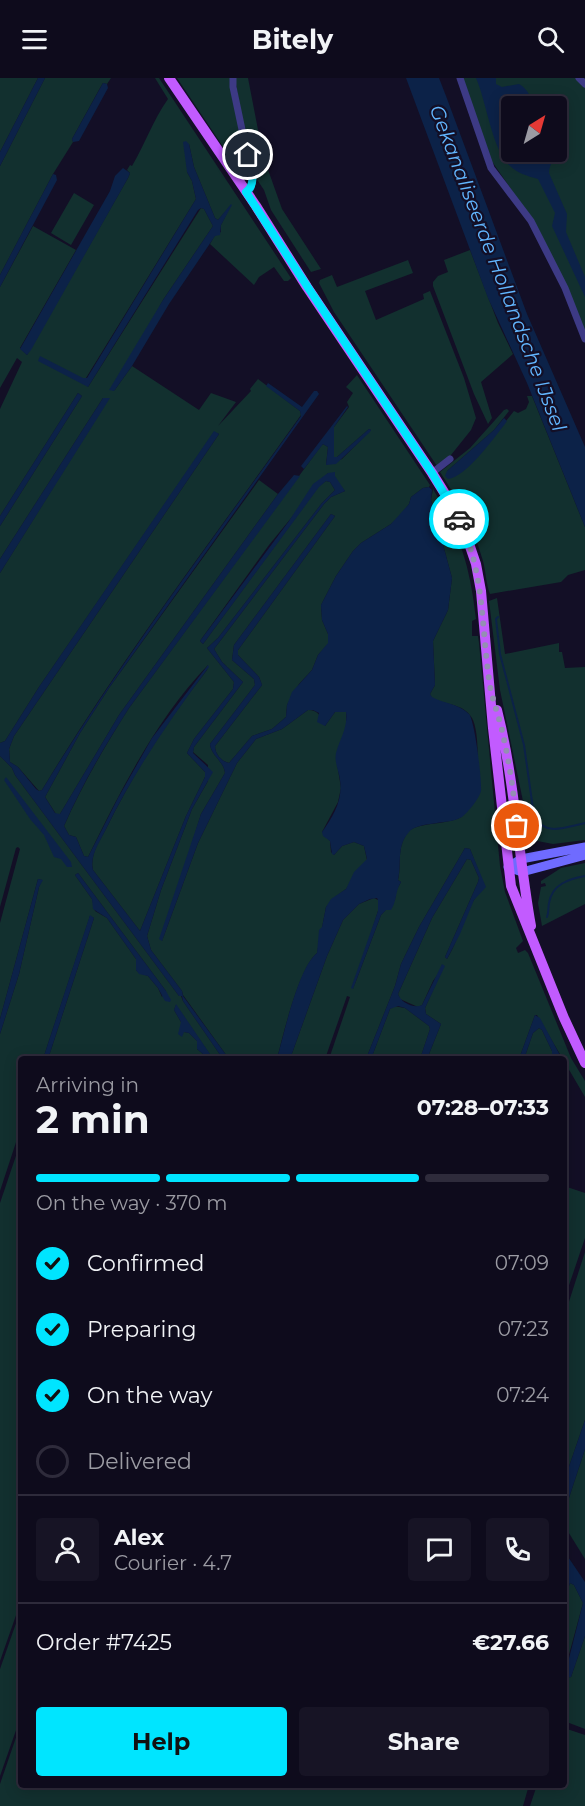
<!DOCTYPE html>
<meta charset="utf-8">
<style>
:root{--surface:#0e0b1c;--page:#171425;--text:#f1f3f6;--muted:#9b9ba3;--line:#2e2b3b;--accent:#00e5ff}
body{margin:0;font-family:Montserrat,sans-serif;background:var(--page);color:var(--text);height:100vh;display:flex;flex-direction:column;font-size:22px;white-space:nowrap}
*{box-sizing:border-box;margin:0}
p{font-size:20px;color:var(--muted)}
.icon{flex:none;width:33px;height:33px;fill:none;stroke:currentColor;stroke-width:2;stroke-linecap:round;stroke-linejoin:round}
.map{position:relative;flex:1;overflow:hidden}
.details{position:absolute;left:18px;top:978px;width:549px;height:732px;display:flex;flex-direction:column;background:var(--surface);border-radius:6px;box-shadow:0 3px 15px #0003,0 0 0 2px var(--line)}
.details>*{flex:none}
.needle{width:39px;rotate:37deg}
.buttons{position:absolute;left:501px;top:18px;display:grid;gap:12px}
.buttons a{display:grid;place-items:center;width:66px;height:66px;border-radius:6px;background:var(--surface);box-shadow:0 3px 15px #0003,0 0 0 2px var(--line);font-size:30px}
.pin{position:absolute;display:grid;place-items:center;width:51px;height:51px;color:#fff;margin:-26px;border:3px solid #fff;border-radius:50%;box-shadow:0 2px 6px #0007}
.courier{position:absolute;display:grid;place-items:center;width:60px;height:60px;margin:-30px;border:4px solid #00e5ff;border-radius:50%;background:#fff;color:#222;box-shadow:0 2px 8px #0007}
.summary em{font-style:normal;font-weight:700}
.summary div{display:flex;flex-direction:column-reverse}
.summary{display:flex;align-items:center;justify-content:space-between;height:102px;padding:0 18px}
h1{font-size:39px;font-weight:700;line-height:45px}
.bar{display:grid;grid-template-columns:repeat(4,1fr);gap:9px 6px;align-content:center;height:72px;padding:0 18px}
.bar i{height:8px;border-radius:4px;background:var(--line)}
.bar .current{background:var(--accent)}
.bar p{grid-column:span 4}
.line{display:flex;align-items:center;gap:15px;padding:0 18px;border-top:2px solid var(--line)}
.line div{flex:1}
.round{display:grid;place-items:center;flex:none;width:63px;height:63px;border-radius:6px;background:var(--page)}
ol{padding:0 18px;list-style:none}
li{display:flex;align-items:center;gap:18px;height:66px}
li p{margin-inline-start:auto}
li .icon{padding:6px;border-radius:50%;background:var(--accent);color:#111;stroke-width:4}
li:last-child{color:var(--muted)}
li i{width:33px;height:33px;border:3px solid var(--line);border-radius:50%}
.action{display:flex;gap:12px;margin-top:auto;padding:12px 18px}
.action a{flex:1;height:69px;border-radius:6px;background:var(--accent);color:#111;font-size:24px;font-weight:700;line-height:69px;text-align:center}
.action a+a{background:var(--page);color:var(--text)}
header{display:flex;justify-content:space-between;align-items:center;height:78px;padding:0 18px;background:var(--surface);font-size:27px;font-weight:700}
.map>svg:first-child{display:block}
.green{fill:#12302f;fill-rule:evenodd}
.water{fill:#0c2248}
.lines{fill:none;stroke-linecap:round;stroke-linejoin:round}
.stream{stroke:#0c2248;stroke-width:2}
.street{stroke:#3d3a85;stroke-width:7}
.secondary{stroke:#6f6bff;stroke-width:9}
.primary{stroke:#c25bff;stroke-width:10}
.done{stroke:#948fb3;stroke-width:6;stroke-dasharray:0 10.8}
.route{stroke:#00e5ff;stroke-width:8}
.labels{text-anchor:middle;dominant-baseline:central;stroke-width:4.5;stroke-linejoin:round;paint-order:stroke}
.water-label{font-size:20px;font-style:italic;fill:#62b6ff;stroke:#130f26}
</style>
<header><svg class="icon" aria-label="menu" viewBox="0 0 24 24"><path d="M4 6h16M4 12h16M4 18h16"/></svg>Bitely<svg class="icon" aria-label="search" viewBox="0 0 24 24"><circle cx="10" cy="10" r="6"/><path d="M15 15l6 6"/></svg></header>
<div class="map">
<svg width="585" height="1728" viewBox="0 0 585 1728">
<rect width="100%" height="100%" fill="#130f26"/>
<!-- green -->
<path class="green" d="M0,0H38L0,74Z
M45,0H111L107,6L103,5L100,10L72,61L73,64L53,96L0,197V88Z
M155,0H159L291,200L288,203H284L274,189L259,199L254,207L210,166L215,157L221,154V147L231,127L218,142L215,140L194,89L189,66L187,94L192,103L196,121L86,300H83L88,309L201,130L204,131L213,148L163,222L114,313L132,288L199,332L211,315L236,324L218,348L251,313L250,311L258,301L300,333L301,337C213,461 120,582 42,712L39,713L18,689L10,684L9,671L14,658L219,356L214,354L39,609L5,663L0,665V495L109,320H103L0,481V448L82,318L78,315L0,438V331L22,284L17,280L0,310V209L33,148L76,172L20,270L27,277L128,100L130,95L127,92L130,87L132,88C145,66 153,42 168,21Z
M177,0H230L247,89L228,76Z
M235,0H248L259,57L251,60L243,48Z
M461,0H585V263L567,210L511,111L491,82ZM512,28H556V74H512Z
M260,62L261,72L282,131L321,191L311,194L271,132L264,112L256,100L251,79L253,72L252,63Z
M74,115L94,127L71,167L51,155Z
M470,172L498,245L513,276L481,304L492,340L488,346L474,316L433,208V204L438,198L448,194L444,182Z
M408,182L413,195L365,213L376,242L424,221L423,216L430,213L464,300L476,340L471,352L451,377L437,388L334,234L319,205L320,202L332,197L337,209Z
M357,297L430,407L429,409L423,410L411,419L409,426L399,439L391,446L361,465L353,473L336,498L321,527L322,542L328,556V566L318,577L312,592L299,606L287,627L286,639L272,651L252,658L229,685C221,683 215,676 215,668L262,607L259,599L238,577V572L335,438L331,436L234,567L232,582L254,601L255,607L210,666C211,678 224,683 225,695L201,736L162,863L198,765L237,685L256,661L282,651L308,632C319,632 321,639 325,648L335,634H346V649L336,679L341,710L338,724L322,754L330,763L331,774L334,777L342,768L354,764L364,768L367,782L346,811L335,819L326,829L317,875C299,890 283,957 277,981H229L183,917L182,913L151,872L147,858L161,812L192,731L208,703V687L193,674L194,669L243,604L222,584L214,571L324,426L331,419L345,413L328,395L269,467L200,563L203,566L319,408L326,403L330,404L335,412L322,425L218,560L207,570L234,604L233,611L194,661L187,675L205,694V699L186,738L140,853L93,792C89,777 101,761 107,749C135,692 169,641 207,592L208,587C156,641 121,712 88,779L84,778L76,759L69,757L64,748C82,707 105,668 129,630L321,368L323,366L328,369L326,387L342,381L371,352L369,351L337,379H334V349L349,329L347,324L353,315L346,309Z
M527,318H532L585,449V492L568,497L561,504L490,516C486,506 486,494 483,483C474,451 458,422 440,394L470,370L504,332L507,331L509,333L494,352L447,393L479,377L514,333L518,335L526,331L529,324Z
M259,402L278,416L119,637L60,736H56L45,719L80,655L109,610Z
M433,411C460,456 470,488 476,541L472,543V558H478L479,565L500,788L505,814L523,863L516,870L518,875L525,872L528,875L571,980L585,1003V1019L537,937H535L519,981H427L441,946L426,936L425,930L444,888L433,903L422,927L418,929L400,921L398,916L432,840L467,781L471,782L479,800L478,804L445,879L447,881C461,859 465,826 485,809L470,771L465,770L419,849L401,886L395,908L366,981H329L348,925L350,919L347,918L325,981H290L327,878L343,842L359,826L374,820L378,822V833L353,911L381,837L395,822L396,813L401,804L398,802C402,786 396,770 408,754C417,744 448,747 461,739C464,737 471,729 472,726C478,708 481,656 472,640C463,625 445,627 432,620L430,616L435,607L433,563L448,532L452,500L431,422Z
M497,520L505,576L559,565V574H562L565,590L585,589V762L553,766L532,762L526,740L527,728H524L500,612L489,523Z
M0,678L12,690L15,697L179,918H181L183,923L223,981H213L176,927L174,932L181,944L184,954L189,955L197,963V971L209,981H48L94,840L90,838L43,981H21V1049L0,1113V956L19,896L39,809L42,802L38,801L0,941V845L20,771L18,769L16,770L0,829ZM78,795L166,913L162,919L158,910L148,898L139,895L136,892V881L107,840L95,833L92,821L75,797Z
M585,785V826L542,848L538,825L541,809L546,808L545,805L541,806V803L561,790Z
M394,928L405,930L429,948L430,951L420,981H371L390,931Z
M539,950L542,952L552,973V981H524L533,955Z
M21,1063V1523L0,1583V1125Z
M564,1108L585,1115V1160L564,1222Z
M585,1174V1342L564,1403V1239Z
M585,1371V1481L567,1452L564,1435Z
M570,1505L574,1507L583,1525L564,1595V1523Z
M21,1531V1638L0,1698V1591Z
M585,1558V1651L564,1643V1621L567,1610L564,1609V1600L571,1599Z
M21,1645V1707H529L523,1728H0V1706Z
M564,1650L585,1657V1728H530L537,1707H564Z"/>
<!-- water -->
<path class="water" d="M38,0H45L0,88V74Z
M406,0H439L446,18L527,236L585,369V449L527,305L488,220Z
M476,0H496V6L502,9L519,6C528,11 531,20 535,28H512V74H556L557,66C559,77 549,84 549,95L567,136L566,154L585,199V219L552,148L555,135L538,101C527,98 517,95 509,87C492,71 486,22 476,0Z
M103,5L107,6L108,10L79,63L73,64L72,61Z
M186,63L189,66L194,89L215,140L218,142L231,126L232,127L221,147L220,157L215,158L169,226L132,288L114,313L109,312L163,222L213,148L204,131L201,130L198,132L88,309L38,283L40,278L83,300H87L196,121L192,103L187,94L183,64Z
M123,90L130,95L128,100L31,272L27,277L20,271L110,113L115,98Z
M53,96L56,97L57,102L0,209V197Z
M268,305L302,329L314,313H317L319,316L109,610L80,655L45,719L55,735L60,736L119,637L278,416L294,397L300,398L129,630C105,668 82,706 64,748L69,757L76,759L84,778L88,779L118,720L152,660L208,587L209,589C171,640 135,692 107,749C101,762 89,778 93,792L140,853L186,738L205,699V694L187,675L194,661L233,611L234,604L207,570L218,560L322,425L335,412L330,404L326,403L319,409L203,566L200,563L289,443L313,406L328,395L335,394V398L345,413L331,419L324,426L214,571L222,584L243,604L194,669L193,675L213,694L192,731L161,812L147,858L151,872L182,913L183,918L229,981H223L183,923L182,918H179L15,697L12,690L0,678V665L5,663L39,609L214,353L219,356L14,658L9,671L10,684L18,689L36,711L39,713L42,712C121,582 213,461 301,338L300,333L266,308Z
M78,315L82,318L0,448V438Z
M103,320H110L0,495V481Z
M347,328L348,329L334,349V379H337L369,351L371,352L370,354L336,386L326,387L328,369L323,366L304,391L301,388Z
M504,340L507,343L505,346C493,361 466,399 448,401L445,398L447,393L494,352Z
M429,409L432,412L431,422L452,500L448,532L433,563L435,607L430,616L432,619C444,626 458,625 469,636C475,643 482,703 481,713C479,721 468,734 462,739C449,747 418,743 409,754C396,768 402,786 398,802L401,804C395,813 397,823 391,832H386L381,837L353,911L351,910L378,833V822L377,820L370,821L359,826L343,842L327,878L290,981H277C284,956 298,890 317,875L319,852L322,849L326,829L331,821L346,811L354,794L367,781L364,768L354,764L342,768L334,777L332,776L330,763L323,758L322,754C333,739 343,722 340,702C339,693 334,684 336,675C340,660 348,650 346,634H335L325,648L317,644L319,635L313,632H308L282,651L256,661L237,685L198,765L162,863L159,861L201,736L225,695C224,683 211,678 210,666L255,607L254,601L232,582L234,567L331,436L335,438L238,572V577L259,599L262,607L215,668C215,676 221,683 229,685L252,658L272,651L286,639L287,627L292,614L312,592L318,577L328,565V556L322,542L321,527L336,498L353,473L361,465L391,446L409,426L411,419L423,410Z
M6,699L71,784L72,789H67L61,781L54,779L44,757L30,741L4,702Z
M465,770L470,771L486,809L474,822L460,856L447,881L445,879L478,804L479,800L471,782L467,781L432,840L398,916C400,924 414,931 422,927L442,886L445,888L425,930L426,936L441,946L427,981H420L430,951L429,948L405,930L398,928L390,931L371,981H366L395,908L401,886L419,849Z
M78,795L166,913L171,922L170,924L165,923L158,910L148,898L139,896L136,892V881L107,840L93,831L92,821L75,797Z
M38,801L43,802L39,809L19,896L0,956V941Z
M90,837L94,840L48,981H43Z
M176,926L212,979L213,981H209L197,971V963L189,955L184,954L182,959L178,956L181,944L174,932Z
M535,937L540,940L562,981H552V973L542,952L539,950L533,955L524,981H519Z
M585,1342V1371L564,1435V1403Z
M564,1473L585,1504V1558L571,1599L564,1600L583,1525L574,1507L570,1505L564,1523Z"/>
<g class="lines">
<!-- stream -->
<path class="stream" d="M498,539L496,541L500,576L524,667L534,738C545,759 566,749 585,745
M547,839C549,834 548,830 549,825C552,806 569,801 585,798"/>
<!-- street -->
<path class="street" d="M233,0V9L252,99L251,110L246,114
M460,0L491,90L531,143L565,210L585,261
M579,0L585,6
M432,395L450,381"/>
<!-- secondary -->
<path class="secondary" d="M508,789L521,781L585,769
M508,789L522,794L585,777"/>
<!-- primary -->
<path class="primary" d="M169,0L256,128L307,209L432,395L452,427L464,451L476,486L481,513L493,650L511,808L564,940L585,985
M497,632C515,703 518,776 531,848"/>
</g>
<g class="lines">
<!-- done -->
<path class="done" d="M459,441C485,494 481,551 490,608C493,624 500,641 503,657C510,687 514,718 517,748"/>
<!-- route -->
<path class="route" d="M248,77C250,89 258,105 246,114L307,208L432,395L459,441"/>
</g>
<g class="labels">
<!-- water labels -->
<g class="water-label">
<text transform="translate(498 190) rotate(69)">Gekanaliseerde Hollandsche IJssel</text>
</g>
</g>
</svg>
<div class="buttons">
<a><svg class="needle" viewBox="-14 -14 28 28"><path d="M0-13l5 13h-10z" fill="#e53935"/><path d="M0 13l5-13h-10z" fill="#9b9ba3"/></svg></a>
</div>
<div class="pin" style="left:517px;top:748px;background:#ea580c"><svg class="icon" aria-label="bag" viewBox="0 0 24 24"><path d="M5 8h14l-1 12H6zM9 8a3 3 0 0 1 6 0"/></svg></div>
<div class="pin" style="left:248px;top:77px;background:#1f2937"><svg class="icon" aria-label="home" viewBox="0 0 24 24"><path d="M3 11l9-7 9 7M6 9v11h12V9"/></svg></div>
<div class="courier" style="left:459px;top:441px"><svg class="icon" aria-label="car" viewBox="0 0 24 24"><path d="M5 17H2v-5l4-1 3-4h7l3 4 3 1v5h-3M9 17h6M6 11h13"/><circle cx="7" cy="17" r="2"/><circle cx="17" cy="17" r="2"/></svg></div>
<section class="details">
<div class="summary"><div><h1>2 min</h1><p>Arriving in</p></div><em>07:28–07:33</em></div>
<div class="bar"><i class="current"></i><i class="current"></i><i class="current"></i><i></i><p>On the way · 370 m</p></div>
<ol>
<li><svg class="icon" aria-label="check" viewBox="0 0 24 24"><path d="M5 12l5 5 9-10"/></svg>Confirmed<p>07:09</p></li>
<li><svg class="icon" aria-label="check" viewBox="0 0 24 24"><path d="M5 12l5 5 9-10"/></svg>Preparing<p>07:23</p></li>
<li><svg class="icon" aria-label="check" viewBox="0 0 24 24"><path d="M5 12l5 5 9-10"/></svg>On the way<p>07:24</p></li>
<li><i></i>Delivered</li>
</ol>
<div class="line" style="height:108px"><a class="round"><svg class="icon" aria-label="person" viewBox="0 0 24 24"><circle cx="12" cy="8" r="4"/><path d="M4 21q1-7 8-7t8 7"/></svg></a><div><b>Alex</b><p>Courier · 4.7</p></div><a class="round"><svg class="icon" aria-label="chat" viewBox="0 0 24 24"><path d="M4 5h16v11H9l-5 4z"/></svg></a><a class="round"><svg class="icon" aria-label="phone" viewBox="0 0 24 24"><path d="M5 4h4l2 5-3 2q2 4 5 5l2-3 5 2v4C11 20 4 13 5 4z"/></svg></a></div>
<div class="line" style="height:78px"><div>Order #7425</div><b>€27.66</b></div>
<div class="action"><a>Help</a><a>Share</a></div>
</section>
</div>
